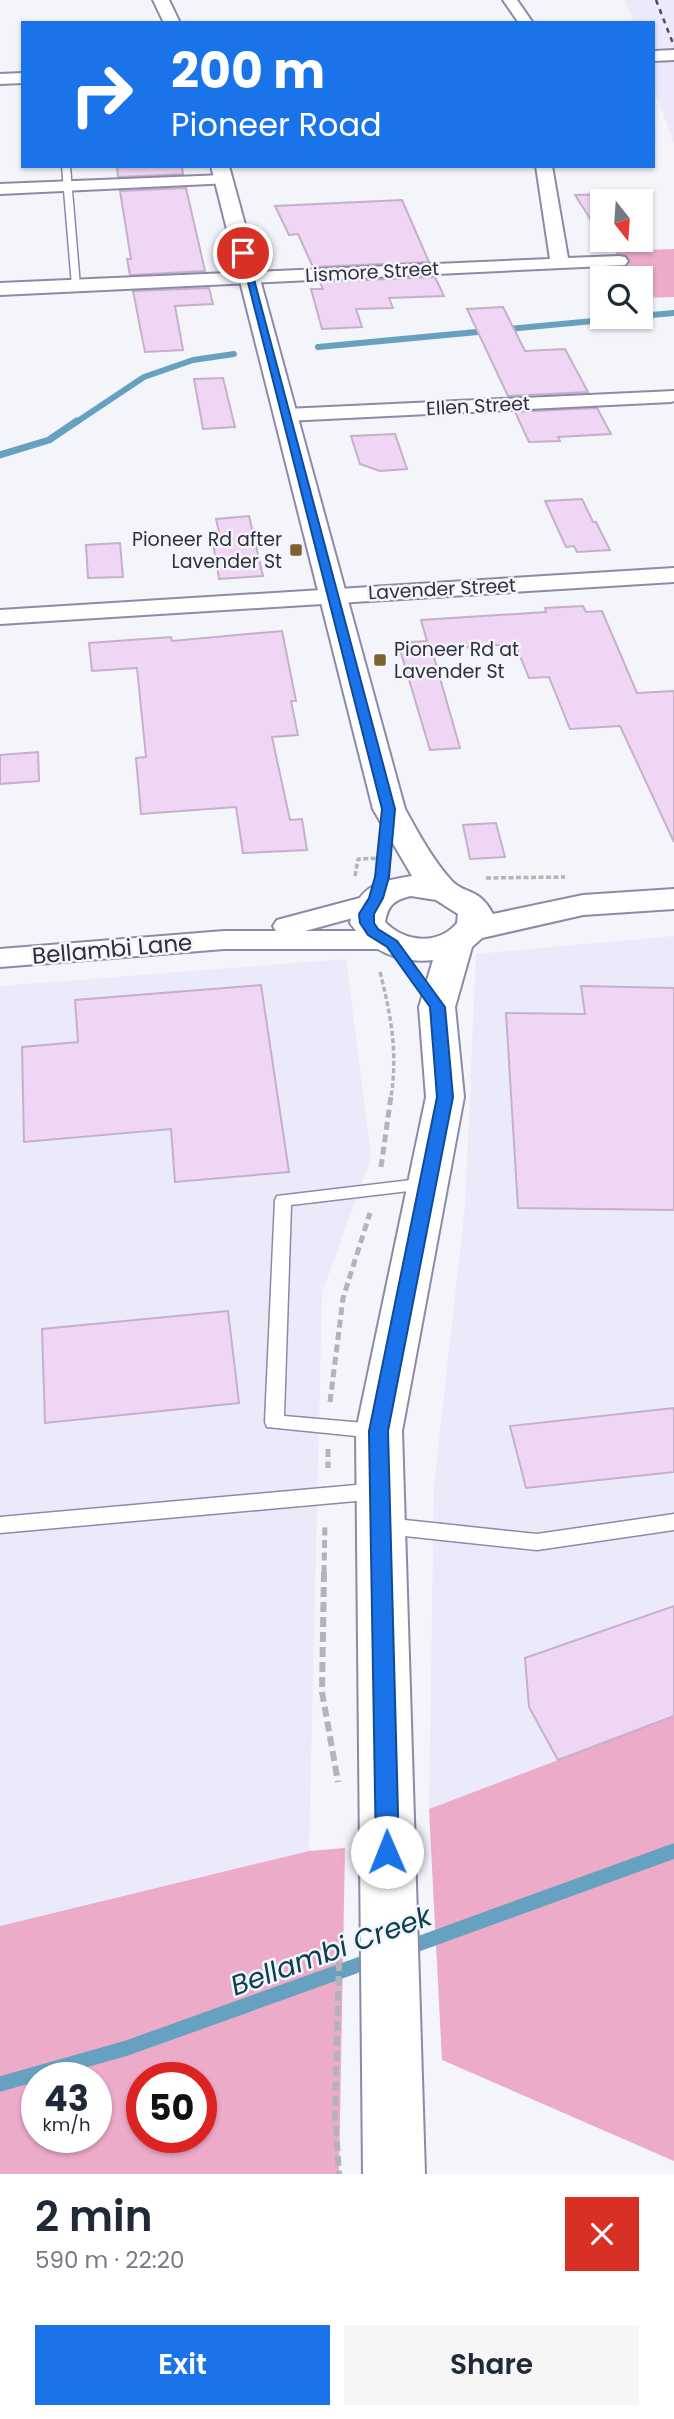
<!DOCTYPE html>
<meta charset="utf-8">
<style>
body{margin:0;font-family:Poppins,sans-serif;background:#f6f6f7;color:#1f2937;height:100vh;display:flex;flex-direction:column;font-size:26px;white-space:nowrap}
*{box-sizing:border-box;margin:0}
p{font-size:23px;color:#747a83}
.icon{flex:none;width:38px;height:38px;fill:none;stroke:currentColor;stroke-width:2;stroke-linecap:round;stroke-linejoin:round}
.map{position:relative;height:2174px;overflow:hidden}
.sheet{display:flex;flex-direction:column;background:#fff;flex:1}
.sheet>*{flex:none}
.guide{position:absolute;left:21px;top:21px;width:634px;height:147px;border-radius:0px;box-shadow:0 2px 5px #0004;background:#1a73e8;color:#fff;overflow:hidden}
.needle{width:46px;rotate:163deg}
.fabs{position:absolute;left:590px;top:189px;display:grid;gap:14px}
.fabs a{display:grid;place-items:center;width:63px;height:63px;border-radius:0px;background:#fff;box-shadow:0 2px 5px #0004;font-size:35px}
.speed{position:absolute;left:21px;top:2062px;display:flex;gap:14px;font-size:35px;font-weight:700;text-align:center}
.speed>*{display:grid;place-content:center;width:91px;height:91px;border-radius:50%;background:#fff;box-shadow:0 2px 5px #0004;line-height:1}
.speed small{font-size:18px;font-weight:400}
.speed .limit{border:10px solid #d22;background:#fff;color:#111}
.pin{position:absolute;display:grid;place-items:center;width:60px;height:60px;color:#fff;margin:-30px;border:4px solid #fff;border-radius:50%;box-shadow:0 2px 7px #0007}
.me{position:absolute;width:77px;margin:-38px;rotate:359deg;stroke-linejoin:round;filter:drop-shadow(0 0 5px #0008)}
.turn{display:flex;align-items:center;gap:24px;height:147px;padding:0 35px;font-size:32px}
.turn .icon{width:91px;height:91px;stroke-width:2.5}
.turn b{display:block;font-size:49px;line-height:60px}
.round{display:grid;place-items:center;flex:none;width:74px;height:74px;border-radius:0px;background:#f6f6f7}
.headline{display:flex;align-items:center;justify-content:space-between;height:119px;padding:0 35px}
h1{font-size:42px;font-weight:600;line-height:52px}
.button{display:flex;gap:14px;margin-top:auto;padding:14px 35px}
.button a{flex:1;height:80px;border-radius:0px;background:#1a73e8;color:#fff;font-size:28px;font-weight:600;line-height:80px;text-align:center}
.button a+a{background:#f6f6f7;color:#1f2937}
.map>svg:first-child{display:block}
</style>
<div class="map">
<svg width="674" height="2174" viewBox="0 0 674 2174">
<rect width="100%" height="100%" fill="#f4f4fb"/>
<!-- built -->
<path fill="#ebeafa" d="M625,0H674V48H653V23H634Z
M653,61H674V143L653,86Z
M674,936V1716L429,1809L434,1485L465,1207L476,954Z
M346,959L371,1157L322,1293L309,1851L0,1926V986Z"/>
<!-- green -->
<path fill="#ecabc9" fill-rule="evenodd" d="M674,249V297L641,298L640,278H625L615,251Z
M674,1716V2161L442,2060L429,1809Z
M345,1848L339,2174H0V1926L309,1851ZM37,2077H96V2137H37ZM142,2077H201V2137H142Z"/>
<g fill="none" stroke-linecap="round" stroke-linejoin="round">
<!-- stream-far2 -->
<path stroke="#66a2bf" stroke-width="6" d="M640,316L674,313
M318,347L636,317
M75,423L144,377L193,360L234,354"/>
<!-- stream-far1 -->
<path stroke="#66a2bf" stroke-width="7" d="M0,455L49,440L77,421"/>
<!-- stream -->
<path stroke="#66a2bf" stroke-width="15" d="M407,1948L674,1851
M0,2084L127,2048L372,1960"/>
</g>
<!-- building -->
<path fill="#efd6f5" stroke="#c5b0cb" stroke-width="2" d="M117,166H182L183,174L118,177Z
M186,188L205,271L130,275L127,259H131L120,191Z
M611,194L616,201H602V237L575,195Z
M402,200L429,262L313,267L298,234L289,235L275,206Z
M640,238L647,247L611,248L604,240Z
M435,277L444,296L389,298L393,308L356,309L362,327L322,329L311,289H323L320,282Z
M209,288L213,304L175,306L183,350L145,352L133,291Z
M503,307L525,351L565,349L588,392L508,396L467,309Z
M223,378L235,427L203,429L194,379Z
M597,408L611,434L558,437L560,441L529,442L515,412Z
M395,434L407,469L380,471L360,464L351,436Z
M582,499L593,522H596L610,550L577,552L574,546L566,547L545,501Z
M249,516L263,576L219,579L212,537L220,536L216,519Z
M120,543L123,577L88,578L86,545Z
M583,606L586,612L602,611L637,693L674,691V842L620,726L570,729L549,677L529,678L515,644L432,650L460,748L430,750L398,643L427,641L421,620L546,612L545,608Z
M282,631L296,701H291L298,735L272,737L290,820L302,819L307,850L243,853L236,807L141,814L136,758L146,757L137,668L92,671L89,643L171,637L172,641Z
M38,752L39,781L0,784V755Z
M496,823L505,857L470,859L463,825Z
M261,985L289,1172L175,1182L171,1129L24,1142L22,1047L78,1042L75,1000Z
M581,986L674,988V1210L518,1208L506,1013L585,1014Z
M228,1311L239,1403L45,1423L42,1329Z
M674,1408V1472L526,1488L510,1426Z
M674,1606V1716L558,1760L529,1707L525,1658Z"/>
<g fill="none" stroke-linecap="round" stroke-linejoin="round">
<!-- lane casing -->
<g stroke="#8c8aa7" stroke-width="3">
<path id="lane" d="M62,166H70L80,286L76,289L72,286Z
M428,1178L434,1180L436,1184L434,1188L291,1205L284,1416L376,1424L383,1426L385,1431L383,1436L376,1438L267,1427L265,1422L275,1200L277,1196Z
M378,1483L385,1486L388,1491L385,1496L378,1499L0,1533V1517Z
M674,1514V1530L537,1550L386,1534L379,1532L376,1526L379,1520L386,1518L537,1534Z"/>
</g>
<!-- street casing -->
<g stroke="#8c8aa7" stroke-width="4">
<path id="street" d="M503,0H517L533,23H519Z
M536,166H552L568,258L619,256L625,257L628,261L625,265L0,295V283L550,259Z
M224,175L230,177V183L0,194V184Z
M674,391V401L671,402L286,421L276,415L286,409Z
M674,568V582L0,624V610Z
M371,895L382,898L386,904L382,910L305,931H384L395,934L399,940L395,946L384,949H224L0,967V949L224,931H276L273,926L277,920Z"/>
</g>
<!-- secondary casing -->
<g stroke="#8c8aa7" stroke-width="4">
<path id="secondary" d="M153,0H169L180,23H164Z
M674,50V60L653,61V51Z
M23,73V83L0,84V74Z
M211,166H229L405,809C419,834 432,859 451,880C464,895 478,886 493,914L583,895L674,889V909L583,915L482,938L472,947L455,1007L464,1097L402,1431L425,2174H363L356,1431L426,1097L419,1007L433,960C400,964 368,950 350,923C358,885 377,882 412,876L373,809ZM411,896L436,900L458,914L457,923C438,946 404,942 385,922C388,905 394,900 411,896Z"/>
</g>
<!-- path-far2 -->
<path stroke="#b3b3bc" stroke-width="3.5" stroke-dasharray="5 2.5" stroke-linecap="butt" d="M355,876L358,859L381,858
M486,878L565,877
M380,972C391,1015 398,1053 391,1097"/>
<!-- path-far1 -->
<path stroke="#b3b3bc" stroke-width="5" stroke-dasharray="8 4.5" stroke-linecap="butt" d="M381,1167L391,1096
M330,1402L343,1298L370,1213
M328,1449V1468
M324,1573L325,1523"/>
<!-- path -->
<path stroke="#b3b3bc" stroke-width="6" stroke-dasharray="10 5" stroke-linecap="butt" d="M324,1572L322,1692L338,1782
M339,1961L335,2114L339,2174"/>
<!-- lane -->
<use href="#lane" fill="#fff" fill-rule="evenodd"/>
<!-- street -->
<use href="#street" fill="#fff" fill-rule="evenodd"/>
<!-- secondary -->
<use href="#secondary" fill="#fff" fill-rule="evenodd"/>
<!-- rail -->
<path stroke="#4d4c58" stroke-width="2.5" stroke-dasharray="5 5" stroke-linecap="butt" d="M656,0L674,46"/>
</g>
<!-- route -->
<path fill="#1a73e8" stroke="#114b97" stroke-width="2" d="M240,251L247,253L395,809L389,877L383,898L374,914V923L378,929L397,941L445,1007L453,1097L388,1431L399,1852L395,1859L387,1862L379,1859L376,1852L369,1431L437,1097L430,1007L387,947L368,935L360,923L359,914L369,898L375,877L382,809Z"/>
<!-- markers -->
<g fill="#7b6133" stroke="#f4f4fb" stroke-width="2.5">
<rect x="289" y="543" width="14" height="14" rx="3.5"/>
<rect x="373" y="653" width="14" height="14" rx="3.5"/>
</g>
<g text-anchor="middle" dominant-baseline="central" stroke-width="5" stroke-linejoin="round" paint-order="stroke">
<!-- far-street labels -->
<g font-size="19" fill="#302f3c" stroke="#f4f4fb">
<text transform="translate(372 272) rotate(-3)">Lismore Street</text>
<text transform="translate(478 406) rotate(-3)">Ellen Street</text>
<text transform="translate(442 589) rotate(-3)">Lavender Street</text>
</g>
<!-- far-poi labels -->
<g font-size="19" fill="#302f3c" stroke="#f4f4fb" text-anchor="end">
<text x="282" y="539">Pioneer Rd after<tspan x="282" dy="22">Lavender St</tspan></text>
<text x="394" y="649" text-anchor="start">Pioneer Rd at<tspan x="394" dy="22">Lavender St</tspan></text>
</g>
<!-- street labels -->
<g font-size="23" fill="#302f3c" stroke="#f4f4fb">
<text transform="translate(112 949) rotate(-5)">Bellambi Lane</text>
</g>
<!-- near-water labels -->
<g font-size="28" font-style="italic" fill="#0b4052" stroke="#f4f4fb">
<text transform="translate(331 1951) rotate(-20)">Bellambi Creek</text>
</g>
</g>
</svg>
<div class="fabs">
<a><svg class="needle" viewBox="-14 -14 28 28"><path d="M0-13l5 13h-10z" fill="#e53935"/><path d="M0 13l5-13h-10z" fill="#747a83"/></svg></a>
<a><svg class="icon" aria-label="search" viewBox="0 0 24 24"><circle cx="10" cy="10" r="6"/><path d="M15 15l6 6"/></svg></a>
</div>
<div class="speed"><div>43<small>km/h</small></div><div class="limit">50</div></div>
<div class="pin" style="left:243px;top:253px;background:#d93025"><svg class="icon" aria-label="arrive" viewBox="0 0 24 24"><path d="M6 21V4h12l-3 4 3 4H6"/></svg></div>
<svg class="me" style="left:387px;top:1852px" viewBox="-20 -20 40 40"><circle r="19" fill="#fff"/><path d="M0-13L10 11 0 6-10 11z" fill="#1a73e8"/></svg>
<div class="guide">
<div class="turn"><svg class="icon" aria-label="right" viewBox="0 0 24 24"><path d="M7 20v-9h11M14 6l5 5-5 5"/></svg><div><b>200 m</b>Pioneer Road</div></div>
</div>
</div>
<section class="sheet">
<div class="headline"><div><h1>2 min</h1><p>590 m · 22:20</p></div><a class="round" style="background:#d93025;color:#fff"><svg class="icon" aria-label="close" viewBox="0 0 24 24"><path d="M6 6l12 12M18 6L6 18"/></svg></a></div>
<div class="button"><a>Exit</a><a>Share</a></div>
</section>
